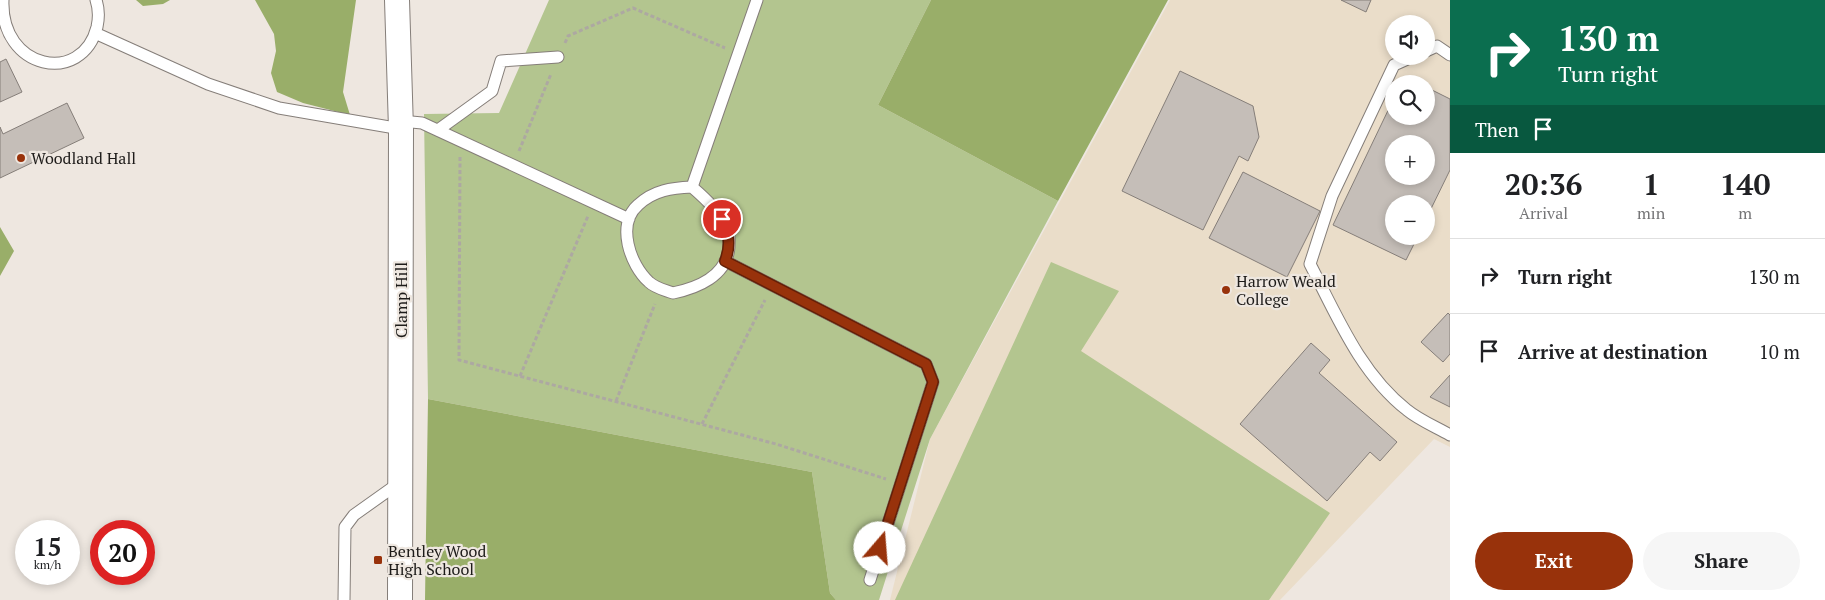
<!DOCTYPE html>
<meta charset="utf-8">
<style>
body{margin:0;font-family:"PT Serif",serif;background:#f6f6f6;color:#202124;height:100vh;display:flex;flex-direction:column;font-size:19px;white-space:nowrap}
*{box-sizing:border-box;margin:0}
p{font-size:16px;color:#757577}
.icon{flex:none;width:28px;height:28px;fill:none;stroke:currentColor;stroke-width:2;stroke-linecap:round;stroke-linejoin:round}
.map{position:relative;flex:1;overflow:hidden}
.panel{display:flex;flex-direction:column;background:#fff;width:375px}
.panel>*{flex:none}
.guide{background:#0b6e4f;color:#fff;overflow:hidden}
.fabs{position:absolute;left:1385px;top:15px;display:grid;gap:10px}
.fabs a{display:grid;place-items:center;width:50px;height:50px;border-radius:50%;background:#fff;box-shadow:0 2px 8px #0003;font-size:25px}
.speed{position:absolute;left:15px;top:520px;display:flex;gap:10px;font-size:25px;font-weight:700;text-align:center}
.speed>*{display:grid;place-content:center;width:65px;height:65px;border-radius:50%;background:#fff;box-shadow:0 2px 8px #0003;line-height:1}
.speed small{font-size:12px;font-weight:400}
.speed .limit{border:8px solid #d22;background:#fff;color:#111}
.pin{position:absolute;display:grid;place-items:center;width:42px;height:42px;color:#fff;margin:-21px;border:2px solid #fff;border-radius:50%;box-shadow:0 1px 5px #0007}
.me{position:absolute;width:55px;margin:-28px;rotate:18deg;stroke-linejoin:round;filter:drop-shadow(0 0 4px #0008)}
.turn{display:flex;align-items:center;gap:18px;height:105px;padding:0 25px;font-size:22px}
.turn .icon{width:65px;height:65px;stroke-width:2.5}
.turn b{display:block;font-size:35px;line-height:42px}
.then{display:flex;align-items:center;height:48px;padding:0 25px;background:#0003;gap:10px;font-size:19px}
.eta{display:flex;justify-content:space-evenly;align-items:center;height:85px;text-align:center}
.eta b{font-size:30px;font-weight:700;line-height:35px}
.action{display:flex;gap:10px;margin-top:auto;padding:10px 25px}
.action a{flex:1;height:58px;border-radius:30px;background:#98320b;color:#fff;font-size:20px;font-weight:700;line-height:58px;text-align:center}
.action a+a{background:#f6f6f6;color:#202124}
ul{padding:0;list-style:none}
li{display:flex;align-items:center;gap:15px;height:75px;padding:0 25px;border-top:1px solid #e0e0e0}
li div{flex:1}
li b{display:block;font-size:19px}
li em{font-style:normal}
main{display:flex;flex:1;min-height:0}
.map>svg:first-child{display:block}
</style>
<main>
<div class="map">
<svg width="1450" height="600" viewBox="0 0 1450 600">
<rect width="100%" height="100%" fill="#eee7e0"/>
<!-- education -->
<path fill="#eaddc9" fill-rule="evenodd" d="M1170,0H1450V447L1434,439L1280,600H890L930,439ZM1394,24H1426V56H1394ZM1394,84H1426V116H1394ZM1394,144H1426V176H1394ZM1394,204H1426V236H1394Z"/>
<!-- green -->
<path fill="#b3c58f" d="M549,0H931L878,105L1058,201L930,439L879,600H836L830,593L812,472L428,399L424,114L499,113Z
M1051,262L1119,291L1081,351L1330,513L1269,600H895Z"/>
<!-- forest -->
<path fill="#99ae69" d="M136,0H170L163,4L143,6Z
M255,0H356L343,92L350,115L303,103L277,92L271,73L276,51L274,34Z
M931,0H1168L1058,201L878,105Z
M0,227L14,251L0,276Z
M428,399L812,472L830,593L836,600H425Z"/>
<!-- building -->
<path fill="#c5beb8" stroke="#857e79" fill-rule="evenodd" d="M1341,0H1371L1366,12Z
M6,59L22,92L0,102V62Z
M1180,71L1253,106L1259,137L1248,161L1239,156L1203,230L1122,191Z
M1404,77L1419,84H1400Z
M1426,87L1450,99V170L1426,219V204H1394V236H1418L1406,260L1333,225L1394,98V116H1426ZM1394,144H1426V176H1394Z
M67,103L84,138L0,178V127L3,134Z
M1243,172L1320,211L1287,277L1209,238Z
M1448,313L1450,315V354L1443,362L1421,342Z
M1311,343L1330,360L1319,373L1397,442L1380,461L1370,452L1327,501L1240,424Z
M1450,375V407L1430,397Z"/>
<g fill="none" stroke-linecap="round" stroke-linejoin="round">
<!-- lane casing -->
<g stroke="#857e79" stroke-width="13">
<path id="lane" d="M3,0C0,70 82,86 97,27C99,18 99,9 96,0
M95,33L208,84L279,108L401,129
M1426,51L1437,46L1450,55
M1414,56L1394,65L1332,196L1310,264C1337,316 1360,373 1407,410C1419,420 1436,427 1450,435
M401,121L422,123L629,219
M438,130L492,91L501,61L558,57
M692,187C707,200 721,213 728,232C730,237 729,242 729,247C727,276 697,288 673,293C665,290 655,288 649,282C630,265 616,224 638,205C654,190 672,188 692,187Z
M692,187L757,0
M725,261L926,364L933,382L870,580
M344,600L345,527L354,515L399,483"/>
</g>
<!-- street casing -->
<g stroke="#857e79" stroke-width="26">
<path id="street" d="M397,0L401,129L400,600"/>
</g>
<!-- path -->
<path stroke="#ada8a2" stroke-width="3" stroke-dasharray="4 2.5" stroke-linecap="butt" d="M565,43L568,36L633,8L725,48
M519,151L551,74
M460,157L459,360L776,444L886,479
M520,376L588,216
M616,401L655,304
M702,424L765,300"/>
<!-- lane -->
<use href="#lane" stroke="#fff" stroke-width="11"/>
<!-- street -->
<use href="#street" stroke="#fff" stroke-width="24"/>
</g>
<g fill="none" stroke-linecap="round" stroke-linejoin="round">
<!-- route casing -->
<g stroke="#632007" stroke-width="12">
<path id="route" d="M722,219C729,234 731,245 725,261L926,364L933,382L880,548"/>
</g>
<!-- route -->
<use href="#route" stroke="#98320b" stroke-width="9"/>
</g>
<!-- markers -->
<g fill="#98320b" stroke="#eee7e0" stroke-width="2">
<circle cx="21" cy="158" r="5"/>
<circle cx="1226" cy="290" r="5"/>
<rect x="373" y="555" width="10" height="10" rx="2.5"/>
</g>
<g text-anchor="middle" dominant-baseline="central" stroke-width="4.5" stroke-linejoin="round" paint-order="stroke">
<!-- poi labels -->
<g font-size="16" fill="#1d1b19" stroke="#eee7e0" text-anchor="start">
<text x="31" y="158">Woodland Hall</text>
<text x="1236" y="281">Harrow Weald<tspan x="1236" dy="18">College</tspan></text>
<text x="388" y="551">Bentley Wood<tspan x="388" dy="18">High School</tspan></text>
</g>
<!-- street labels -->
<g font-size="16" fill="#1d1b19" stroke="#eee7e0">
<text transform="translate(401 300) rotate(-90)">Clamp Hill</text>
</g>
</g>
</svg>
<div class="fabs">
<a><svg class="icon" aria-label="sound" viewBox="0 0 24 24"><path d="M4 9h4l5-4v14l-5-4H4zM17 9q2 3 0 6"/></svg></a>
<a><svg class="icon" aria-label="search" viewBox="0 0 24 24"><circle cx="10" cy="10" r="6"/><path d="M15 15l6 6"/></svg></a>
<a>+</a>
<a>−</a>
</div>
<div class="speed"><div>15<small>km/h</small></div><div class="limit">20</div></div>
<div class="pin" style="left:722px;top:219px;background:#d93025"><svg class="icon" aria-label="arrive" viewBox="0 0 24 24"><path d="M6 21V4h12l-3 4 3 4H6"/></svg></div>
<svg class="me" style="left:880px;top:548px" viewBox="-20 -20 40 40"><circle r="19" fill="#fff"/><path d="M0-13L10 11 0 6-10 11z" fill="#98320b"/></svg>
</div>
<section class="panel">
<div class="guide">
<div class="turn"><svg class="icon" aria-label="right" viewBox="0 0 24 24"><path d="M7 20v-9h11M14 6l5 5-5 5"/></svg><div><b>130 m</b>Turn right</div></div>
<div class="then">Then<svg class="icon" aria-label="arrive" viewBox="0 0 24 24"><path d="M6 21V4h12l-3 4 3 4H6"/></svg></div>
</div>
<div class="eta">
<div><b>20:36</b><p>Arrival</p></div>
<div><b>1</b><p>min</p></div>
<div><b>140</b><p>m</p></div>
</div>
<ul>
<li><svg class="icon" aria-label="right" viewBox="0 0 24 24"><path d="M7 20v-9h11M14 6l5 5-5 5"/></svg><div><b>Turn right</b></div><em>130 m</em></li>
<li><svg class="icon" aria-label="arrive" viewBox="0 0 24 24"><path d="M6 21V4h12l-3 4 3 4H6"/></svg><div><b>Arrive at destination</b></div><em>10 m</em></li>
</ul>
<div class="action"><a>Exit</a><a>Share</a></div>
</section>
</main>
